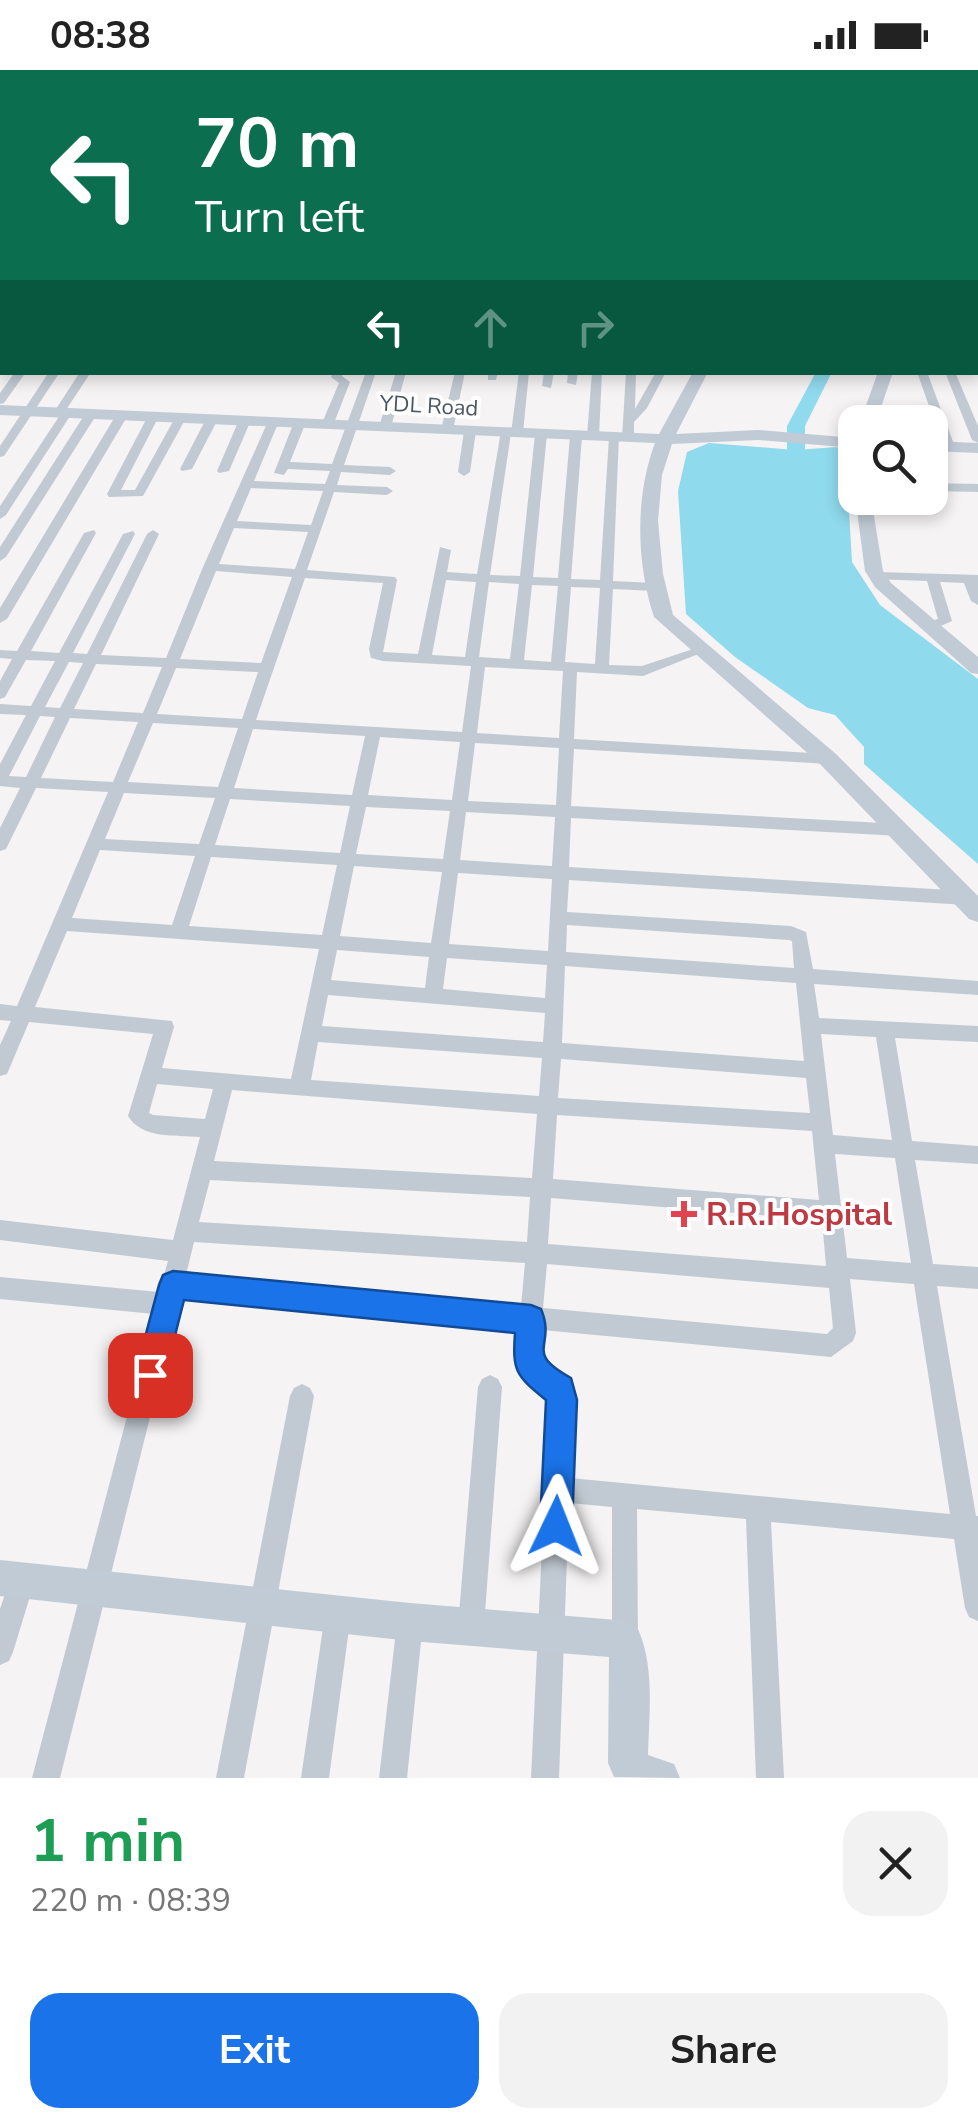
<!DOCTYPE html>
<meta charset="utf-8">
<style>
body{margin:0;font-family:"Nunito Sans",sans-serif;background:#f2f2f2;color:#222;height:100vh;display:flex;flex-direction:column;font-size:38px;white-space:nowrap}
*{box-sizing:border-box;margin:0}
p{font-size:32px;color:#767676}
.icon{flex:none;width:55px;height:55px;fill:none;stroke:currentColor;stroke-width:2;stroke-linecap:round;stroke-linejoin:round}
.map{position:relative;height:1708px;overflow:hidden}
.sheet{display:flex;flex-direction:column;background:#fff;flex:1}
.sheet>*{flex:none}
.guide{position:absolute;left:0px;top:0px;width:980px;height:305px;box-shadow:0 5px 15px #0003;background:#0b6e4f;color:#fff;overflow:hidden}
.buttons{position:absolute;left:838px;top:335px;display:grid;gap:20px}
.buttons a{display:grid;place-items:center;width:110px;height:110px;border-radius:20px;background:#fff;box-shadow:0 5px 15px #0003;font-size:50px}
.pin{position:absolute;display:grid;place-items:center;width:85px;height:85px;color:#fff;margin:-42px;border-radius:20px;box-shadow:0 5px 15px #0006}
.me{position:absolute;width:110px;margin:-55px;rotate:2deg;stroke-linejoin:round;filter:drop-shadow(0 0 8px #0008)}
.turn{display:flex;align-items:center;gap:35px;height:210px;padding:0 30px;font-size:45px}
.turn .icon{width:130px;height:130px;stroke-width:2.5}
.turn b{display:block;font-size:70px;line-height:85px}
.lanes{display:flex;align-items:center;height:95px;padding:0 30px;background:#0003;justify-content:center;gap:50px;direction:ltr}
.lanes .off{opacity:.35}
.round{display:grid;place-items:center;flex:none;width:105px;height:105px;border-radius:30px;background:#f2f2f2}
.head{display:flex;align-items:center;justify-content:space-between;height:170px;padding:0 30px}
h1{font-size:60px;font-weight:700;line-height:75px;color:#1e9e55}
.button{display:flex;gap:20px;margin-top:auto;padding:20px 30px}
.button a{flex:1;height:115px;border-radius:30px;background:#1a73e8;color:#fff;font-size:40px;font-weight:700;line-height:115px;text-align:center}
.button a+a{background:#f2f2f2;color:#222}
.status{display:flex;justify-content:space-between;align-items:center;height:70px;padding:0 50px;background:#fff;direction:ltr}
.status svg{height:28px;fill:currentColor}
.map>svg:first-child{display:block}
</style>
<div class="status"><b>08:38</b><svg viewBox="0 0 49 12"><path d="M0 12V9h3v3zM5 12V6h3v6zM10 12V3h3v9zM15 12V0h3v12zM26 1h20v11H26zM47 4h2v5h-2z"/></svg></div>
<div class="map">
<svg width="978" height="1708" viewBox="0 0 978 1708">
<rect width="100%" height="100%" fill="#f5f3f3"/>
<!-- water -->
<path fill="#90daee" d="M709,373L795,380L837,377L846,390L852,492L880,535L978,609V794L864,694V677L835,645L808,638L735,587L686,544L678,421L687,382Z"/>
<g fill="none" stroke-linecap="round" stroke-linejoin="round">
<!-- river -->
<path fill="#90daee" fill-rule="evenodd" d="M816,302H832L805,356V415L796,421L787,415V356Z"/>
<!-- street -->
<path fill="#c1cad2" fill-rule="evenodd" d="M510,0H516V2H510Z
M557,0H563V2H557Z
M578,0H584V2H578Z
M624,0H630V2H624Z
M647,0H653V2H647Z
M668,0H674V2H668Z
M690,0H696V2H690Z
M717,0H723V2H717Z
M740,0H746L747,2H741Z
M755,0H761L762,2H756Z
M778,0H784L785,2H779Z
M803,0H809L810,2H804Z
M829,0H835L836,2H830Z
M857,0H863L864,2H858Z
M879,0H885V2H879Z
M895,0H901L902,2H896Z
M916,0H922L923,2H917Z
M945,0H952L953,2H947Z
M966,0H972L973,2H967Z
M2,132V140L0,141V133Z
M2,154V162L0,163V155Z
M2,179V187L0,188V180Z
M2,212V220L0,221V213Z
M2,237V245L0,246V238Z
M0,284H2V292L0,293Z
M15,302H26L4,333L0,334V323Z
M49,302H60L4,386L0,387V376Z
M80,302H91L66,340L72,343L6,445L0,449V436L60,345L54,342Z
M333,302H343L342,306L350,312L334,353L328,356L322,353L339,313L331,307Z
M366,302H376L344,395L390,397L396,401L390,405L341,402L337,415L387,417L393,421L387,425L334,422L307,500L395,507L397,510L383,582L418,584L440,477L451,480L447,502L477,504L501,361L511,363L490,505L520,506L535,364L541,361L547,364L533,507L558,508L570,366L576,363L582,366L571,509L600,510L609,367L619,365L613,511L654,513L661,517L654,521L613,519L609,595L642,596L699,577L706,581L643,606L577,602L574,669L828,684L836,689L828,694L574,679L571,736L901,754L909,760L901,766L571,748L569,797L966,821L975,828L966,835L569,810L567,842L791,856L806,862L813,899L978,911V925L814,914L819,948L978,956V972L895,968L912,1071L978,1076V1094L915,1090L933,1194L978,1197V1219L937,1216L976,1446H978V1551L969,1547L965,1538L954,1469L771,1452L784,1708H756L746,1449L637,1439L638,1572L634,1581L625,1585L616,1581L612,1572V1437L569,1433L559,1708H531L549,1330V1326C515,1306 516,1295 519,1258L180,1227L60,1708H32L154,1244L0,1229V1207L159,1222L168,1191L0,1170V1150L173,1170L200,1067C175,1065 142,1069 128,1046L153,964L29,952L7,1004L0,1006V975L11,951L0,950V934L17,936L108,722L36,718L6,779L0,781V758L20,718L0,716V694L26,645L0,644V634L31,636L55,591L26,590L5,627L0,629V611L12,589L0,588V580L17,581L84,463L94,460L96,463L31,581L59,583L123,464L133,461L135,464L73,583L87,584L147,464L153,460L159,464L101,585L166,588L203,497L269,349L279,351L254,411L325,414L330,401L288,399L284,405L274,403L294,352L300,349L306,352L290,392L332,394ZM251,418L323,421L311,455L237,451ZM234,458L308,462L295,499L219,494ZM216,501L292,507L261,593L180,589ZM305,508L383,513L369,579L371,588L383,591L471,596L462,662L256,650ZM446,510L476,512L465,587L432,585ZM489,512L519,514L510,589L479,587ZM532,515L558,516L551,592L524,590ZM571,517L600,518L595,594L565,592ZM69,592L83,593L60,638L45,637ZM96,594L162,597L143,643L74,639ZM485,597L563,601L559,668L477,663ZM176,598L258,602L242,649L157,644ZM40,646L55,647L26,707L9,706ZM70,648L138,652L113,712L41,708ZM153,653L238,658L218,717L128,712ZM253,659L365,666L352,725L234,718ZM380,667L460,672L452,730L368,725ZM475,673L559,678L556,735L468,731ZM124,723L215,728L199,774L105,769ZM230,729L350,736L340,783L215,775ZM366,737L450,741L443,789L356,784ZM466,742L555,747L552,796L460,790ZM100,780L195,786L172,855L72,848ZM211,787L337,795L322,865L189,856ZM354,796L442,802L431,873L340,866ZM458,803L552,809L548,881L449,874ZM567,855L789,870L792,871L794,898L566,882ZM67,861L319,879L291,1009L162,998L174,957L172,951L35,937ZM337,880L429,887L425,918L331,910ZM447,888L547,895L545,928L443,919ZM565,896L796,913L804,991L562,973ZM328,925L545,943L543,972L322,956ZM821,964L876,967L892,1070L833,1065ZM318,972L542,988L539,1026L311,1010ZM561,989L806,1008L810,1043L558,1028ZM157,1014L213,1019L205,1049L153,1045L149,1043ZM232,1020L537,1044L532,1108L214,1091ZM557,1045L812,1061L819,1130L553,1109ZM835,1084L895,1088L911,1193L847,1188ZM210,1110L530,1127L527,1172L199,1152ZM551,1128L822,1150L826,1196L548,1174ZM194,1172L525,1193L521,1236L186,1205ZM547,1194L829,1218L833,1258L827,1264L543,1238ZM850,1209L914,1214L950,1444L570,1408L572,1319C565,1304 543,1304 540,1288C538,1281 541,1268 542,1260L831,1287L853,1271L856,1263Z
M396,302H406L391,357L385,360L379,357Z
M455,302H465L453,360L447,363L441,360Z
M488,302H498L496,310H488Z
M519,302H529L523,363L517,366L511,363Z
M544,302H554L551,318L542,316Z
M568,302H578L576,315L567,313Z
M592,302H602L599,366L593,369L587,366Z
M626,302H636L635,339L656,302H666L647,338L634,352V368L628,371L622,368Z
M917,302H927L955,377L953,379L943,377L931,342L874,341L869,338L874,335L929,336Z
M945,302H955L978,356V373L972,370Z
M91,341L97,344L6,487L0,491V477L85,344Z
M122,342L128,345L7,549L0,553V538L116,345Z
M149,344L159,346L121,420H135L176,346L186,348L143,426L109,427L107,424Z
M212,346L218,349L192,399L182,401L180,399L206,349Z
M245,347L251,350L229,401L219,403L217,401L239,350Z
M470,358L476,361L470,402L464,406L458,402L464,361Z
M930,413L978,414V422L930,421Z
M877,502L978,505V535L971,531L964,513L940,512L952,551L934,559H924V553L938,549L927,511L872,509V503Z
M490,1305L498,1309L502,1317L484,1556L480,1565L471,1569L462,1565L458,1556L478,1317L482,1309Z
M302,1314L310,1318L314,1326L244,1708H216L290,1326L294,1318Z
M22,1497L31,1501L35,1510L13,1582L9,1591L0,1595V1539L13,1501Z
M338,1531L347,1535L351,1544L329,1708H301L325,1544L329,1535Z
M410,1539L419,1543L423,1552L407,1708H379L397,1552L401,1543Z"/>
<!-- secondary -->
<path fill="#c1cbd6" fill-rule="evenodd" d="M0,15H2V21H0Z
M0,88H2V94H0Z
M693,302H708L676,364L758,360L855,368V378L758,370L672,374L662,405L658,451L663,504L673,545L836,684L978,826V852L969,849L820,694L654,547C636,493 635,426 655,373L0,345V335L659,364Z
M878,302H893L876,352H860Z
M930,371L978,373V383L930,381Z
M855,426L871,428L883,501L891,513L978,587V604L971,603L875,517L865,501Z
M0,1490L410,1533L617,1550L638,1559C655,1598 649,1643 648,1685L674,1694L680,1708L614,1707L608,1693L609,1587L410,1571L0,1526Z"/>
</g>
<!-- route -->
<path fill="#1a73e8" stroke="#114b97" stroke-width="2.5" d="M173,1201L531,1235L541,1239C557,1277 522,1281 571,1308L577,1330L572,1456L568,1467L556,1472L544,1467L540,1456L546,1330C517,1306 512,1303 515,1263L184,1230L165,1305L161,1316L150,1320L139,1316L135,1305L159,1215L163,1205Z"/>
<!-- markers -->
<path fill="#e0444e" stroke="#fff" stroke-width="4" d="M679 1129h10v10h10v10h-10v10h-10v-10h-10v-10h10z"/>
<g text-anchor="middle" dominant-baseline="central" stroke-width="8" stroke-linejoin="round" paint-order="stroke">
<!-- far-street labels -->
<g font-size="22" fill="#4a5661" stroke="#fff">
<text transform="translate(429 336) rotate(3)">YDL Road</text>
</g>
<!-- near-health labels -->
<g font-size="32" font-weight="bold" fill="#be3a42" stroke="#fff" text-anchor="start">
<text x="706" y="1144">R.R.Hospital</text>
</g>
</g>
</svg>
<div class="buttons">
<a><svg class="icon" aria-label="search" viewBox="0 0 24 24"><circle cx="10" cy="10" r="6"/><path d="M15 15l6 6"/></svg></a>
</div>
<div class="pin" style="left:150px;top:1305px;background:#d93025"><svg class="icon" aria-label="arrive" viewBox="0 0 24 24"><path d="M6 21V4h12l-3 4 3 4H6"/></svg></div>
<svg class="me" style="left:556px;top:1456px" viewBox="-20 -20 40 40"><path d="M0-17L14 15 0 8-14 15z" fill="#1a73e8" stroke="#fff" stroke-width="4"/></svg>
<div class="guide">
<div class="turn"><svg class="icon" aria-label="left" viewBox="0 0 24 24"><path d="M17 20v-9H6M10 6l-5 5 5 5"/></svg><div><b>70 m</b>Turn left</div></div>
<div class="lanes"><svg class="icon" aria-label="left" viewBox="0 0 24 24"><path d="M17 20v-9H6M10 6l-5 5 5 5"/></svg><svg class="icon off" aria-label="ahead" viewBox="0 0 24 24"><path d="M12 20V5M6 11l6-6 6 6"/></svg><svg class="icon off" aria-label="right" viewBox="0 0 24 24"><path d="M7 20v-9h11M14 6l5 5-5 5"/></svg></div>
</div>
</div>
<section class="sheet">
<div class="head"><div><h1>1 min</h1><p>220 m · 08:39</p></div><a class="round"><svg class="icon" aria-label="close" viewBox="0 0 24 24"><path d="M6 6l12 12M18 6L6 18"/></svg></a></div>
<div class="button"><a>Exit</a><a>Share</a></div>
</section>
